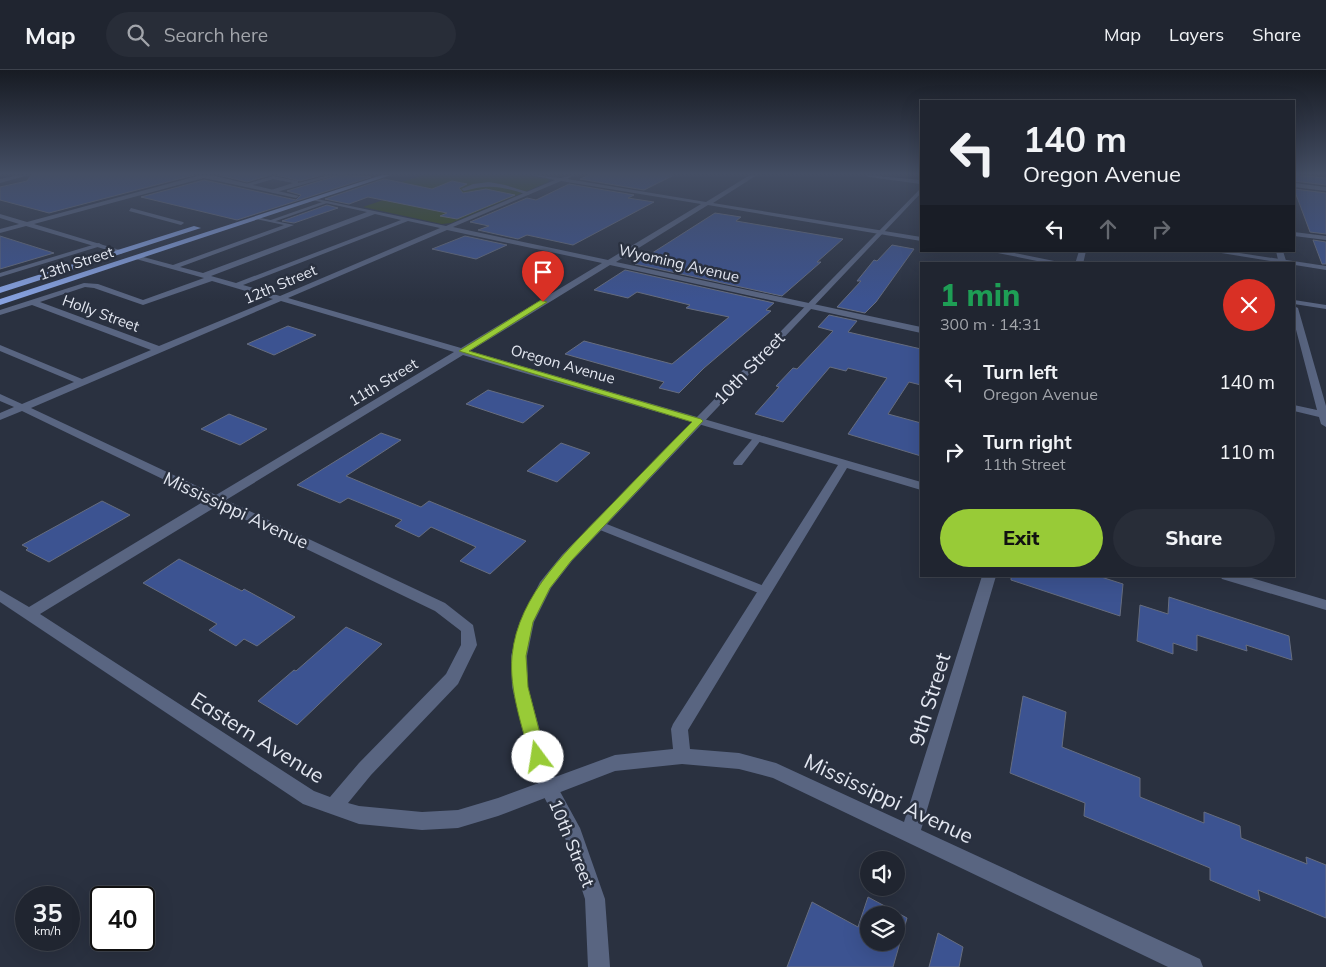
<!DOCTYPE html>
<meta charset="utf-8">
<style>
body{margin:0;font-family:Mulish,sans-serif;background:#282d38;color:#f1f3f6;height:100vh;display:flex;flex-direction:column;font-size:19px;white-space:nowrap}
*{box-sizing:border-box;margin:0}
p{font-size:16px;color:#a2a5ab}
.icon{flex:none;width:28px;height:28px;fill:none;stroke:currentColor;stroke-width:2;stroke-linecap:round;stroke-linejoin:round}
.map{position:relative;flex:1;overflow:hidden}
.details{position:absolute;left:920px;top:192px;width:375px;height:315px;display:flex;flex-direction:column;background:#202530;border-radius:0px;box-shadow:0 5px 20px #0002,0 0 0 1px #3d424c}
.details>*{flex:none}
.banner{position:absolute;left:920px;top:30px;width:375px;height:152px;border-radius:0px;box-shadow:0 5px 20px #0002,0 0 0 1px #3d424c;background:#202530;color:#f1f3f6;overflow:hidden}
.fabs{position:absolute;left:860px;top:781px;display:grid;gap:10px}
.fabs a{display:grid;place-items:center;width:45px;height:45px;border-radius:50%;background:#202530;box-shadow:0 5px 20px #0002,0 0 0 1px #3d424c;font-size:25px}
.speed{position:absolute;left:15px;top:816px;display:flex;gap:10px;font-size:25px;font-weight:700;text-align:center}
.speed>*{display:grid;place-content:center;width:65px;height:65px;border-radius:50%;background:#202530;box-shadow:0 5px 20px #0002,0 0 0 1px #3d424c;line-height:1}
.speed small{font-size:12px;font-weight:400}
.speed .limit{border:2px solid #111;border-radius:8px;background:#fff;color:#111}
.pin{position:absolute;display:grid;place-items:center;width:42px;height:42px;color:#fff;margin:-51px -21px;border-radius:50% 50% 50% 0;rotate:-45deg;box-shadow:0 0 5px #0007}
.pin .icon{rotate:45deg}
.me{position:absolute;width:55px;margin:-28px;rotate:346deg;stroke-linejoin:round;filter:drop-shadow(0 0 4px #0008)}
.turn{display:flex;align-items:center;gap:18px;height:105px;padding:0 20px;font-size:22px}
.turn .icon{width:65px;height:65px;stroke-width:2.5}
.turn b{display:block;font-size:35px;line-height:42px}
.lanes{display:flex;align-items:center;height:48px;padding:0 20px;background:#0003;justify-content:center;gap:25px;direction:ltr}
.lanes .off{opacity:.35}
.round{display:grid;place-items:center;flex:none;width:52px;height:52px;border-radius:26px;background:#282d38}
.overview{display:flex;align-items:center;justify-content:space-between;height:85px;padding:0 20px}
h1{font-size:30px;font-weight:800;line-height:38px;color:#1e9e55}
.button{display:flex;gap:10px;margin-top:auto;padding:10px 20px}
.button a{flex:1;height:58px;border-radius:30px;background:#98cb37;color:#111;font-size:20px;font-weight:800;line-height:58px;text-align:center}
.button a+a{background:#282d38;color:#f1f3f6}
ul{padding:0;list-style:none}
li{display:flex;align-items:center;gap:15px;height:70px;padding:0 20px}
li div{flex:1}
li b{display:block;font-size:19px}
li em{font-style:normal}
header{display:flex;align-items:center;gap:30px;box-sizing:border-box;height:70px;padding:0 25px;background:#202530;border-bottom:1px solid #3d424c}
header strong{font-size:24px}
nav{display:flex;gap:28px;margin-inline-start:auto;font-size:18px}
.search{width:350px;height:45px;background:#282d38;display:flex;align-items:center;gap:12px;box-sizing:border-box;padding:0 18px;border-radius:28px;color:#a2a5ab;font-size:19px}
.map>svg:first-child{display:block}
</style>
<header>
<strong>Map</strong>
<div class="search"><svg class="icon" aria-label="search" viewBox="0 0 24 24"><circle cx="10" cy="10" r="6"/><path d="M15 15l6 6"/></svg>Search here</div>
<nav><a>Map</a><a>Layers</a><a>Share</a></nav>
</header>
<div class="map">
<svg width="1326" height="897" viewBox="0 0 1326 897">
<rect width="100%" height="100%" fill="#2a3140"/>
<!-- green -->
<path fill="#364a0f" d="M424,105H522L549,109L548,112L451,153L442,154L363,137L421,117L401,112Z"/>
<!-- building -->
<path fill="#3c5391" stroke="#666d7f" fill-rule="evenodd" d="M31,105H194L49,143L0,130V117L27,111Z
M219,105H270L247,112Z
M277,105H322L300,111Z
M339,105L371,107L237,150L141,127L204,110L296,130L301,125L287,121Z
M590,105H674L644,120L580,109Z
M1294,105L1326,108V115L1294,111Z
M384,109L432,119L452,111L467,114L459,118L463,123L486,119L515,125L457,149L440,146L447,143L368,127L349,134L325,129Z
M569,114L634,125L628,128L654,132L573,175L527,165L518,169L478,160L489,156L470,152L527,128L536,130Z
M1294,119L1326,123V164L1310,162Z
M327,135L338,138L294,153L282,151Z
M715,143L741,147L736,151L843,169L817,192H821L782,226L635,194Z
M0,166L54,183L0,199Z
M465,166L507,175L476,189L432,179Z
M1313,170L1326,172V194H1322Z
M892,175L914,179L876,232L865,243L837,237L861,211H857L874,190L877,191Z
M625,200L774,233L766,240L771,241L704,298L679,323L659,318L664,312L565,284L584,271L672,294L729,247L686,238L690,235L637,222L628,228L594,220Z
M829,245L857,251L848,262L921,279V315L909,312L888,344L921,353V386L848,364L887,308L848,298L846,301L830,297L783,352L755,344L779,317L776,316L793,298L797,299L833,261L818,257Z
M288,256L316,265L274,285L247,274Z
M488,320L544,336L523,353L466,334Z
M229,344L267,359L240,375L201,359Z
M381,363L401,370L346,406L421,437L429,431L526,471L490,504L460,491L476,477L431,457L419,467L395,456L402,450L348,428L340,433L297,415Z
M561,373L590,383L557,412L527,401Z
M102,431L130,445L49,492L26,480L28,478L22,475Z
M179,489L242,521L244,519L295,547L257,576L244,569L236,576L209,560L217,554L143,513Z
M1011,506H1098L1123,514L1120,546L1011,510Z
M1169,527L1289,566L1292,590L1246,575L1247,581L1197,565V581L1173,573V584L1137,571L1140,535L1168,544Z
M346,557L382,574L297,655L258,631L294,600L296,601Z
M1023,626L1066,642L1062,677L1140,708V727L1204,753V742L1240,756L1241,768L1307,794L1306,787L1326,795V848L1258,820L1260,831L1210,810V798L1084,746L1085,733L1010,703Z
M868,827L907,848L893,897H787L812,832L858,857ZM869,845H896V872H869Z
M938,863L963,877L959,897H929Z"/>
<g fill="none" stroke-linecap="round" stroke-linejoin="round">
<!-- service -->
<path fill="#596581" fill-rule="evenodd" d="M329,105H337L273,123L271,120L293,113L273,109L246,117L243,115L273,106L298,111V113Z
M489,112L505,115L531,123L528,125C503,117 490,113 464,121L461,119L473,114Z
M325,131L330,132L273,152L268,151Z
M131,138L183,152L184,153L181,155L129,141Z
M99,173L102,175L101,176L0,207V203Z
M1209,181H1226L1326,196V200Z
M758,365L761,366L763,368L761,370L742,395H734L733,393L734,391L755,366Z
M599,451L769,518L771,521L769,524H761L595,458L593,455Z"/>
<!-- minor -->
<path fill="#596581" fill-rule="evenodd" d="M19,105H29L0,113V109Z
M196,105H211L299,126L296,128L204,108L34,154L123,181L124,182L121,184L26,156L0,163V159L19,154L0,148V144L27,152L197,106Z
M532,105L560,108L574,105L567,109L706,132L750,105H757L713,133L921,167V171L708,135L616,192L921,257V263L610,195L470,281L921,412V420L847,398L688,660L690,679L739,683L776,693L904,752L982,506H996L921,760L1200,889L1203,897H1168L773,708L739,699L682,694L615,701L498,746L458,758L422,760L359,754L303,734L0,532V520L29,537L206,430L22,341L0,350V343L14,337L0,331V324L22,334L74,312L0,281V275L82,309L151,280L32,235L0,245V240L84,213L98,214L143,230L204,208L136,189V185L173,195L284,155L256,149V147L294,155L180,197L203,203L367,142L312,130V128L446,156L555,110ZM561,111L701,134L608,190L453,157ZM375,144L401,150L236,213L211,206ZM408,151L440,158L280,226L243,215ZM447,160L602,193L461,278L288,228ZM212,211L273,229L159,276L40,232L85,217L94,218L143,235ZM281,231L454,282L216,425L31,338ZM463,285L838,395L673,654L671,659L673,679L615,685L498,728L458,740L422,742L359,736L348,733L371,705L458,614L477,575L473,555L445,533L226,430ZM217,436L435,541L461,561V575L446,604L359,693L330,727L314,721L40,544Z
M866,105L921,110V114L869,107Z
M1294,113L1326,117V121L1294,117Z
M1294,162L1326,166V170L1294,166Z
M988,181H1005L1069,194H1052Z
M1079,181H1086L1083,194H1075Z
M1276,181H1283L1287,194H1279Z
M1294,230L1326,235V239L1294,234Z
M1294,236L1298,238L1326,336V357L1321,354L1319,347L1294,341V335L1317,340L1294,252Z
M1220,506H1245L1326,530V540L1222,509Z"/>
<!-- tertiary -->
<path fill="#596581" fill-rule="evenodd" d="M921,118V123L572,491L551,518L534,552L527,586L528,617L547,687L557,716L580,758L605,829L610,897H588L585,829L565,768L540,719L529,687L512,617L511,586L520,552L540,512L562,485Z"/>
<!-- trunk -->
<path fill="#86a1e0" fill-rule="evenodd" d="M382,105H391L0,235V229Z
M194,156L201,158L0,223V217Z"/>
</g>
<!-- sky -->
<linearGradient id="sky" x2="0" y2="1"><stop stop-color="#171b23"/><stop offset="0.45" stop-color="#444e64"/><stop offset="1" stop-color="#444e64" stop-opacity="0"/></linearGradient>
<rect width="1326" height="231" fill="url(#sky)"/>
<!-- route -->
<path fill="#98cb37" stroke="#638424" d="M541,230L547,232L469,281L701,349L703,351L571,491L550,518L533,552L526,586L528,617L546,687L543,692L538,694L532,692L530,687C522,655 509,620 512,586C518,523 571,477 612,434C639,406 665,379 692,352L459,281Z"/>
<g text-anchor="middle" dominant-baseline="central" stroke-width="5" stroke-linejoin="round" paint-order="stroke">
<!-- far-street labels -->
<g font-size="15" fill="#e3e7f1" stroke="#2a3140">
<text transform="translate(76 193) rotate(-18)">13th Street</text>
<text transform="translate(679 193) rotate(13)">Wyoming Avenue</text>
<text transform="translate(280 214) rotate(-23)">12th Street</text>
<text transform="translate(101 243) rotate(20)">Holly Street</text>
<text transform="translate(563 294) rotate(16)">Oregon Avenue</text>
<text transform="translate(383 312) rotate(-31)">11th Street</text>
</g>
<!-- street labels -->
<g font-size="18" fill="#e3e7f1" stroke="#2a3140">
<text transform="translate(749 298) rotate(-46)">10th Street</text>
<text transform="translate(236 440) rotate(25)">Mississippi Avenue</text>
<text transform="translate(572 773) rotate(68)">10th Street</text>
</g>
<!-- near-street labels -->
<g font-size="21" fill="#e3e7f1" stroke="#2a3140">
<text transform="translate(929 629) rotate(-73)">9th Street</text>
<text transform="translate(258 667) rotate(32)">Eastern Avenue</text>
<text transform="translate(889 728) rotate(25)">Mississippi Avenue</text>
</g>
</g>
</svg>
<div class="fabs">
<a><svg class="icon" aria-label="sound" viewBox="0 0 24 24"><path d="M4 9h4l5-4v14l-5-4H4zM17 9q2 3 0 6"/></svg></a>
<a><svg class="icon" aria-label="layers" viewBox="0 0 24 24"><path d="M12 4l9 5-9 5-9-5zM3 14l9 5 9-5"/></svg></a>
</div>
<div class="speed"><div>35<small>km/h</small></div><div class="limit">40</div></div>
<div class="pin" style="left:543px;top:232px;background:#d93025"><svg class="icon" aria-label="arrive" viewBox="0 0 24 24"><path d="M6 21V4h12l-3 4 3 4H6"/></svg></div>
<svg class="me" style="left:538px;top:687px" viewBox="-20 -20 40 40"><circle r="19" fill="#fff"/><path d="M0-13L10 11 0 6-10 11z" fill="#98cb37"/></svg>
<div class="banner">
<div class="turn"><svg class="icon" aria-label="left" viewBox="0 0 24 24"><path d="M17 20v-9H6M10 6l-5 5 5 5"/></svg><div><b>140 m</b>Oregon Avenue</div></div>
<div class="lanes"><svg class="icon" aria-label="left" viewBox="0 0 24 24"><path d="M17 20v-9H6M10 6l-5 5 5 5"/></svg><svg class="icon off" aria-label="ahead" viewBox="0 0 24 24"><path d="M12 20V5M6 11l6-6 6 6"/></svg><svg class="icon off" aria-label="right" viewBox="0 0 24 24"><path d="M7 20v-9h11M14 6l5 5-5 5"/></svg></div>
</div>
<section class="details">
<div class="overview"><div><h1>1 min</h1><p>300 m · 14:31</p></div><a class="round" style="background:#d93025;color:#fff"><svg class="icon" aria-label="close" viewBox="0 0 24 24"><path d="M6 6l12 12M18 6L6 18"/></svg></a></div>
<ul>
<li><svg class="icon" aria-label="left" viewBox="0 0 24 24"><path d="M17 20v-9H6M10 6l-5 5 5 5"/></svg><div><b>Turn left</b><p>Oregon Avenue</p></div><em>140 m</em></li>
<li><svg class="icon" aria-label="right" viewBox="0 0 24 24"><path d="M7 20v-9h11M14 6l5 5-5 5"/></svg><div><b>Turn right</b><p>11th Street</p></div><em>110 m</em></li>
</ul>
<div class="button"><a>Exit</a><a>Share</a></div>
</section>
</div>
